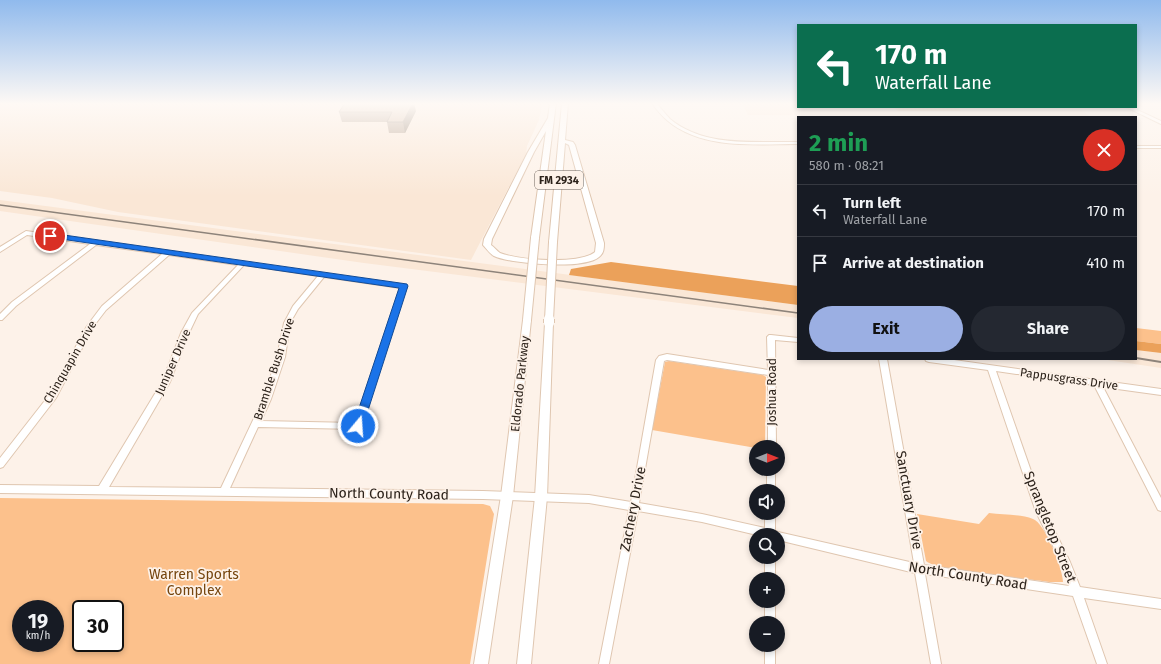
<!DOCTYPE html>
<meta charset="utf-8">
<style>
body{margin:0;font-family:"Fira Sans",sans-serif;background:#242831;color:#f1f3f6;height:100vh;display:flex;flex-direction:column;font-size:15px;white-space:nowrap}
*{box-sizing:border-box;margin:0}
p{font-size:13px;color:#9ea1a6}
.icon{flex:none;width:22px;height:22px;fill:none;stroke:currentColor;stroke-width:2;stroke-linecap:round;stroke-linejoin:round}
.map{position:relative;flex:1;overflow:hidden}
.panel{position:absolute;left:797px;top:116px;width:340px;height:244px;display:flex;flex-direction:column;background:#171b24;border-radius:0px;box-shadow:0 2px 6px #0003}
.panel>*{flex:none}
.banner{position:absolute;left:797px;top:24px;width:340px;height:84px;border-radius:0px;box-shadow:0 2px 6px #0003;background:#0b6e4f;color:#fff;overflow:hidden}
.needle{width:26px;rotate:90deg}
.controls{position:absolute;left:749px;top:440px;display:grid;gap:8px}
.controls a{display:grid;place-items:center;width:36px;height:36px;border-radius:50%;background:#171b24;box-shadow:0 2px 6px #0003;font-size:20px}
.speed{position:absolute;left:12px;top:600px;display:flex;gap:8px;font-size:20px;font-weight:700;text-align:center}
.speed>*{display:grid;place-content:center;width:52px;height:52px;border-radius:50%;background:#171b24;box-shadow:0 2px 6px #0003;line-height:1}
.speed small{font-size:10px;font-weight:400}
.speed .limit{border:2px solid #111;border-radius:6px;background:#fff;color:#111}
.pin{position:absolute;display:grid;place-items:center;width:34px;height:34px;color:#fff;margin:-17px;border:2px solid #fff;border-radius:50%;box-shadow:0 1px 4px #0007}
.me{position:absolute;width:44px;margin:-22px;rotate:18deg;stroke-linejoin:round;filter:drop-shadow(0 0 3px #0008)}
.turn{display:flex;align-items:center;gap:14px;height:84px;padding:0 12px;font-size:18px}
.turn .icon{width:52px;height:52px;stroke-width:2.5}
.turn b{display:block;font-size:28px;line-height:34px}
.round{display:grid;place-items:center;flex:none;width:42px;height:42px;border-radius:21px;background:#242831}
.head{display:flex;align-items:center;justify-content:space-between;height:68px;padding:0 12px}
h1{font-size:24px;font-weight:700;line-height:30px;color:#1e9e55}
.primary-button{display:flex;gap:8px;margin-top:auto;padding:8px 12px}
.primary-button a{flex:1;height:46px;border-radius:24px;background:#9bafe3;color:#111;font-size:16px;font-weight:700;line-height:46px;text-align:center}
.primary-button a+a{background:#242831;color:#f1f3f6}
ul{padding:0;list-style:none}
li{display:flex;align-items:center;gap:12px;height:52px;padding:0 12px;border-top:1px solid #363941}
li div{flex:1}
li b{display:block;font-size:15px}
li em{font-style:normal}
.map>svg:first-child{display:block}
</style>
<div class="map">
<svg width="1161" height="664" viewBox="0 0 1161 664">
<rect width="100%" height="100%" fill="#fdf2e9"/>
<!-- built -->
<path fill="#fae7d6" d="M0,103H439V105H452L453,103H542L539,120L527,146L526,154L471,260L118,212L52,198L0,191Z
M742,103H798V107H1077L1091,117L748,115Z
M0,200L798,305V318L364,263L0,211Z
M1136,350L1161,353V368L1101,359H1136Z"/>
<!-- green -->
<path fill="#fcc18c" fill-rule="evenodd" d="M894,107H957L961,111H898Z
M1136,328L1161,331V344L1136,341Z
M669,361L763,375L766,377L765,447L756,448L652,430L665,362Z
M0,498L483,504L490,506L494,514L470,664H0ZM21,609H55V643H21ZM81,609H115V643H81Z
M989,513C1003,515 1020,514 1033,519C1045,523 1063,569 1063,582H1050C1031,579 935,571 926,561L917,514L979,524Z"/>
<!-- forest -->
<path fill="#eba15a" d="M611,262L798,286V305L569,275L571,269Z
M1136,341L1161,344V353L1136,350Z"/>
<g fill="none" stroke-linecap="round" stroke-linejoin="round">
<!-- minor casing -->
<g stroke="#dfc6b0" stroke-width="2">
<path id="minor" d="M652,103H656C661,108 665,114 670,119C705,148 756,141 798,142V144C755,144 703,150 668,121C662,116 656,109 652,103Z
M1126,107H1131L1161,121V124Z
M1136,146H1161V148H1136Z
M26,231L406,285L407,286L361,428L358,429L258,427L230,488L483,491L589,495L631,502L656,360L659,356L667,354L768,370L767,337L769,335H771L798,338V342L775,340L776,447H768V375L667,360L664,361L639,503L702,514L765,528V513H775V531L778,532L914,563L879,359H887L924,565L1069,586L1063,566L1036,512L988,370L929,362L926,361L925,359H947L1161,389V395L1103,387L1161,498V511L1158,510L1094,385L996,371L1045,511L1070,562L1080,587L1161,599V609L1084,598L1107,664H1097L1073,596L925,574L941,664H931L915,573L778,540V535H757L702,522L638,511L609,664H599L629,510L589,503L483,499L0,493V485L99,486L162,382L181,333L192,313L238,265L169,255L106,310L93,327L56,398L3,467L0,468V458L50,394L87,326L102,306L162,254L96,245L16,306L2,320H0V314L12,302L90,244L27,235L0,252V247ZM244,265L318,276L293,306L284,323L277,357L263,399L221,488L109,487L170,382L189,333L198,314ZM324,277L400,288L355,423L261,421L271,399L285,357L290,323L298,309Z
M767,469H775V491H767Z
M765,557H775V579H765Z
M765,601H775V623H765Z
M765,645H775V664H765Z"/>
</g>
<!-- major casing -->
<g stroke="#dfc6b0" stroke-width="2">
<path id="major" d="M550,103H556L539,238L535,240L531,238L546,131L534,152L492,239L491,245C494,247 497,251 500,253C519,260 579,265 595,252L596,243L569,145L565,143L557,242L553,244L549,242L562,103H568L565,140L573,142L575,145L604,243C604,248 604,253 599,257C584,270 511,264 494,256C490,254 486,248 483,245L484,239L528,152L548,118Z
M527,317L531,320L513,496L488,664H474L501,496L523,320Z
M549,320L553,323L547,497L531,664H517L535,497L545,323Z"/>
</g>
<!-- minor -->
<use href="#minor" fill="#fff" fill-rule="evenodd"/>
<!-- major -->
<use href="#major" fill="#fff" fill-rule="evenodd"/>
<!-- rail-far1 -->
<path stroke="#8d837a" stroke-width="1.5" d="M0,205L798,313"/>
<!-- rail -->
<path stroke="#8d837a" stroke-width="2" d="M1136,358L1161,362"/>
<!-- major-bridge-far1 casing -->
<g stroke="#dfc6b0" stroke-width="10" stroke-linecap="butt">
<path id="major-bridge-far1" d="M527,320L535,238
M549,320L553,242"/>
</g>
<!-- major-bridge casing -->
<g stroke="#dfc6b0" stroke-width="12" stroke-linecap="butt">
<path id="major-bridge" d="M549,323V319"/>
</g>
<!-- major-bridge-far1 -->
<use href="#major-bridge-far1" stroke="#fff" stroke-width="8"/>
<!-- major-bridge -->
<use href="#major-bridge" stroke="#fff" stroke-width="10"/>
</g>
<!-- wall -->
<path fill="#b59f8c" d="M397,104L416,111L405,133H389L387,122H342L339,112Z"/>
<!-- shaded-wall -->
<path fill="#938272" d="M413,103H414L416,111L405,133L403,122Z"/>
<!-- building -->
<path fill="#d2b9a3" stroke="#938272" d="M345,103L397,104V103H413L403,122H387L392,112H339Z"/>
<!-- sky -->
<linearGradient id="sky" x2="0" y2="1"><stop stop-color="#90baed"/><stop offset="0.53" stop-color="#fef9f5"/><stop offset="1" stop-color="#fef9f5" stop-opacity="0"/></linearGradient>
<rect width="1161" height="196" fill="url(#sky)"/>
<!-- route -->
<path fill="#1a73e8" stroke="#114b97" d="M50,233L407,284L408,286L362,429L358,430L353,426L399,288L47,237V234Z"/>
<g text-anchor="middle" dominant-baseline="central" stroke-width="3.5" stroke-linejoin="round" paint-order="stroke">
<!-- shield labels -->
<rect fill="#fdf2e9" stroke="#6b6058" stroke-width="1" x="535" y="171" width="48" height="18" rx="3"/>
<g font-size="11" font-weight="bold" fill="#2c221a">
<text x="559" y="180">FM 2934</text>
</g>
<!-- street labels -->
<g font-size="12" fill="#2c221a" stroke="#fdf2e9">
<text transform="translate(70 362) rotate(-60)">Chinquapin Drive</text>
<text transform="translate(173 362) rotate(-66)">Juniper Drive</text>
<text transform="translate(274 369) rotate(-72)">Bramble Bush Drive</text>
<text transform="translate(1069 379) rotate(8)">Pappusgrass Drive</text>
<text transform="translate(520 384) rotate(-84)">Eldorado Parkway</text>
<text transform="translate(772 392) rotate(-90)">Joshua Road</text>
</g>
<!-- near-street labels -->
<g font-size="14" fill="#2c221a" stroke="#fdf2e9">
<text transform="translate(389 494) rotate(1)">North County Road</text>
<text transform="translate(909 500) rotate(80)">Sanctuary Drive</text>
<text transform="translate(633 509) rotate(-79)">Zachery Drive</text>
<text transform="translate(1050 527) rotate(68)">Sprangletop Street</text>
<text transform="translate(968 576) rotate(9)">North County Road</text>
</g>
<!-- near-park labels -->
<g font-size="14" fill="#75450e" stroke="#fdf2e9">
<text x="194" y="574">Warren Sports<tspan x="194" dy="16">Complex</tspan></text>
</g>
</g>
</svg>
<div class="controls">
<a><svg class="needle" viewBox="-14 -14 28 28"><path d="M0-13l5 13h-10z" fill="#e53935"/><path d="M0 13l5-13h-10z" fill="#9ea1a6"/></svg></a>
<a><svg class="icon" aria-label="sound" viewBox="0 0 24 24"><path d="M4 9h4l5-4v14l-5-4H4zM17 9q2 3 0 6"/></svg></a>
<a><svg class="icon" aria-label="search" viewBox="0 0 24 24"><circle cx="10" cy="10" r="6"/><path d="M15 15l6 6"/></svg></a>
<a>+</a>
<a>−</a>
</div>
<div class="speed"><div>19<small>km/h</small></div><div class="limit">30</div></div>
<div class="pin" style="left:50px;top:236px;background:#d93025"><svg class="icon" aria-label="arrive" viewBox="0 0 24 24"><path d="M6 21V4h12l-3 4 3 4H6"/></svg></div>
<svg class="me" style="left:358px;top:426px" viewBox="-20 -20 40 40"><circle r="17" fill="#1a73e8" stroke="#fff" stroke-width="3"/><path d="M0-11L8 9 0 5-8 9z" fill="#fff"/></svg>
<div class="banner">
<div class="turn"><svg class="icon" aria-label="left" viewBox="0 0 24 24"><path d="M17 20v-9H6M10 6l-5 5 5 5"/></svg><div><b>170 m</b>Waterfall Lane</div></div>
</div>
<section class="panel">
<div class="head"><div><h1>2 min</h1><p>580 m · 08:21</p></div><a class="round" style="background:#d93025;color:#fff"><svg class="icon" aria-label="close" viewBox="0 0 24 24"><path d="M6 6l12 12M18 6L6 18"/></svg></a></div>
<ul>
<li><svg class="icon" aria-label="left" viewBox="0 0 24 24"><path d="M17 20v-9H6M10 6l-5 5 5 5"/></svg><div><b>Turn left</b><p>Waterfall Lane</p></div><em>170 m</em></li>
<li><svg class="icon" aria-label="arrive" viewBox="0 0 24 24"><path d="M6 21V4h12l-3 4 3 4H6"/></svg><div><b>Arrive at destination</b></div><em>410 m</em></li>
</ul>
<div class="primary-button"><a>Exit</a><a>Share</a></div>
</section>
</div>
